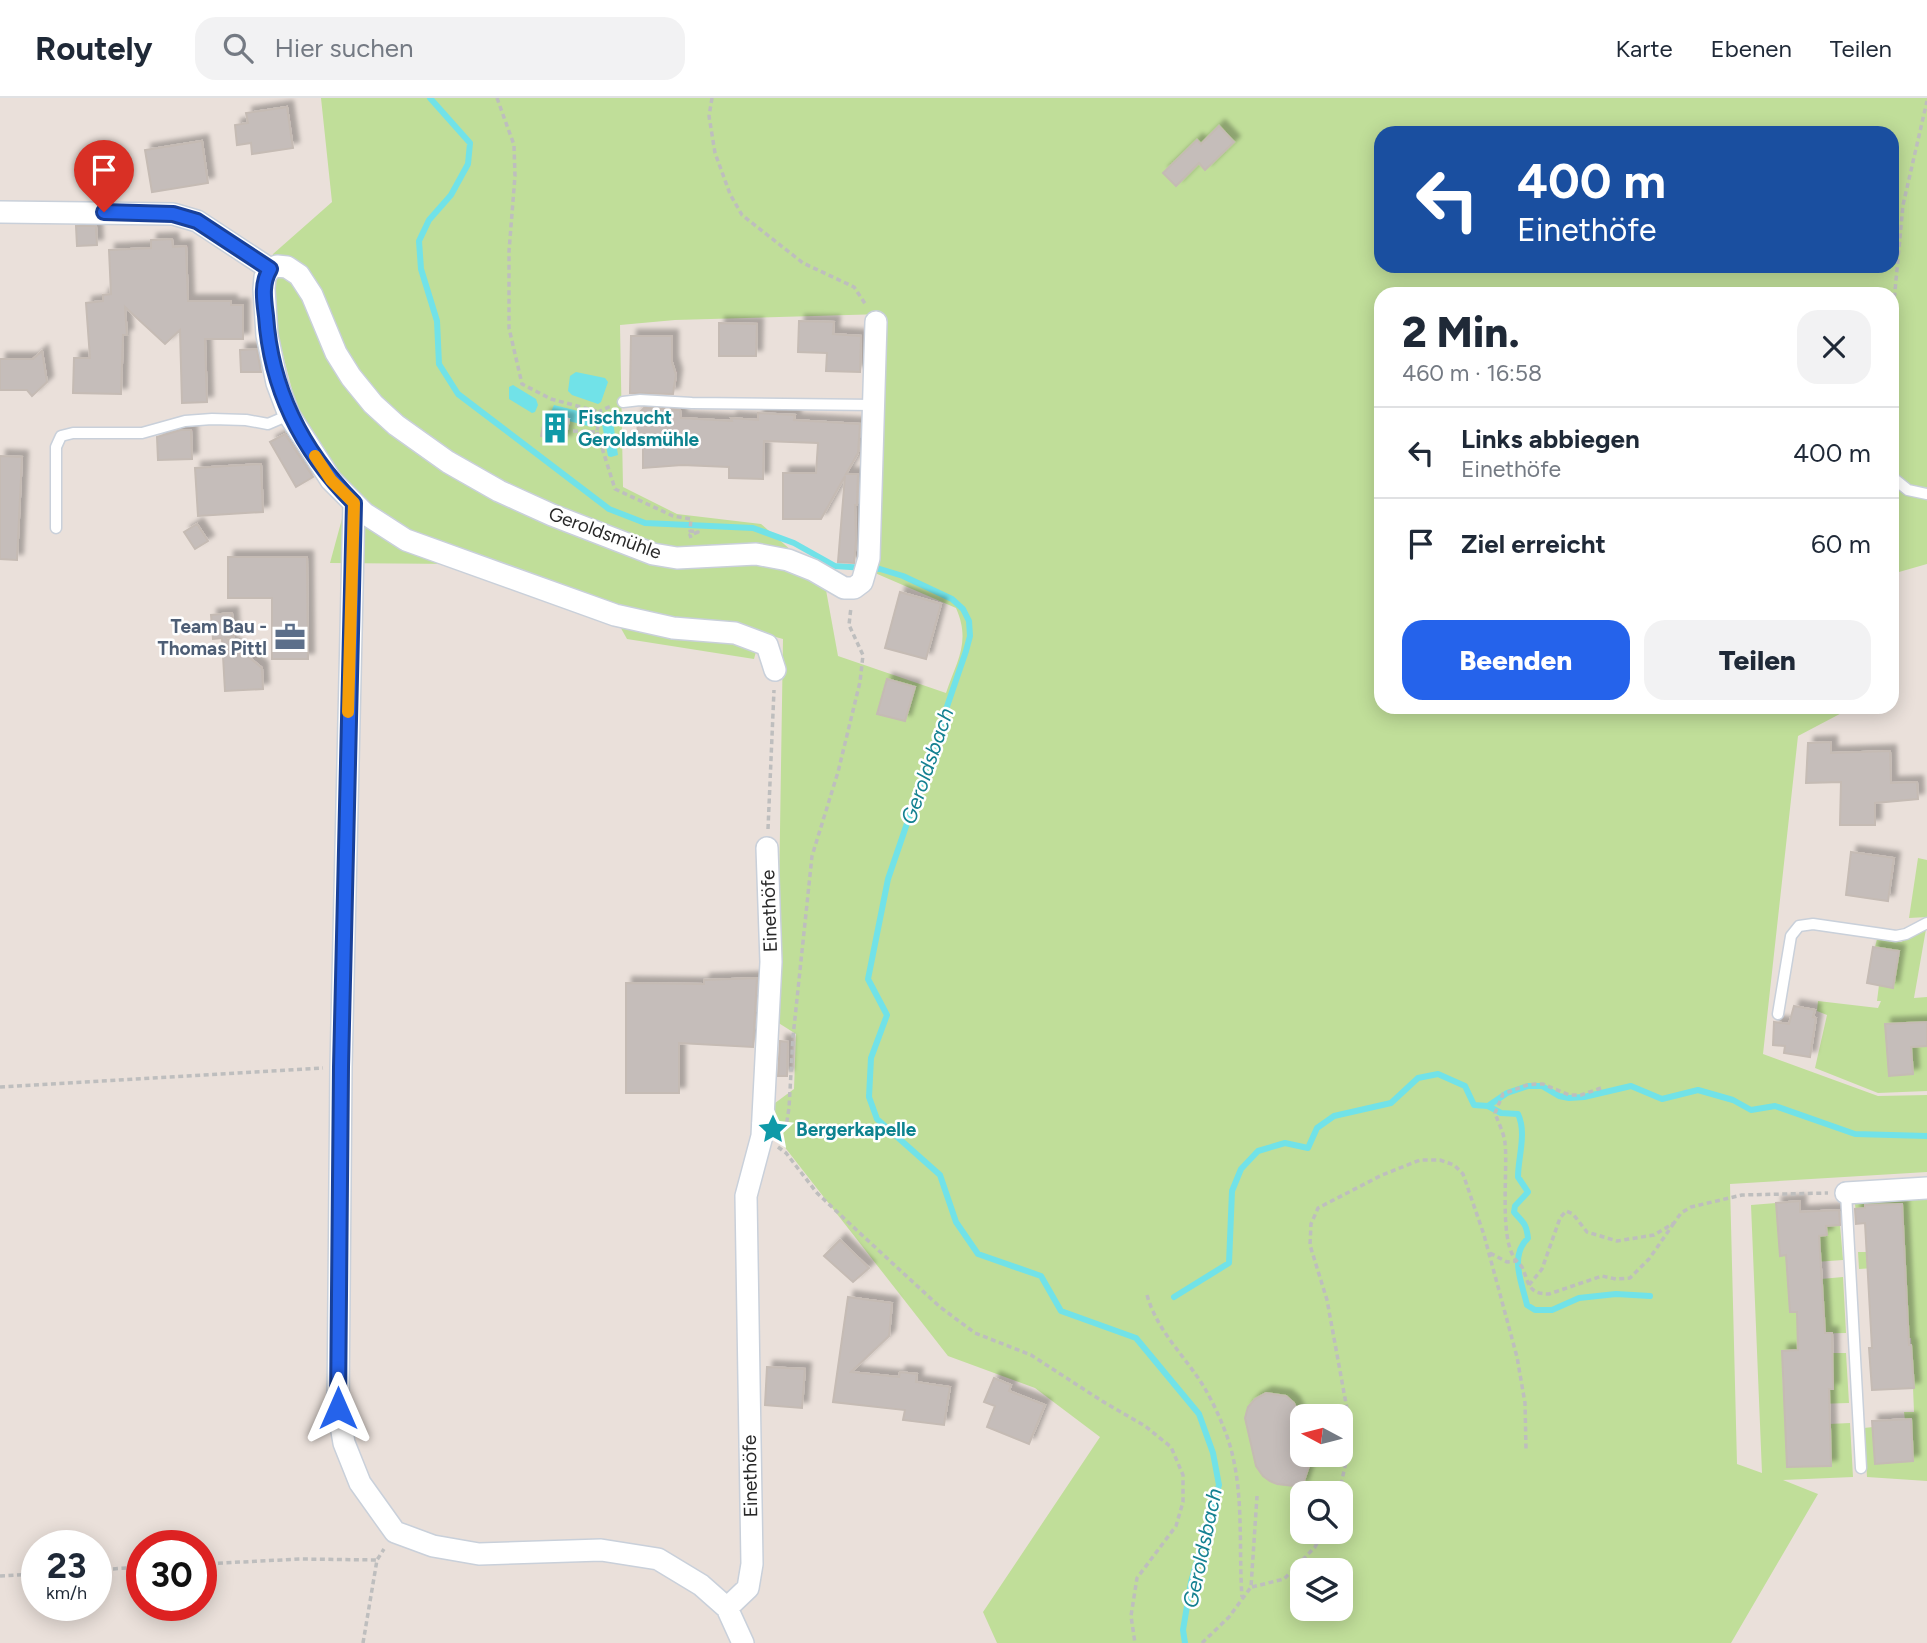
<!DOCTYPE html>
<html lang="de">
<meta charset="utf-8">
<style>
body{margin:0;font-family:Figtree,sans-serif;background:#f2f2f3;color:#1f2937;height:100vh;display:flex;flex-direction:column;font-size:26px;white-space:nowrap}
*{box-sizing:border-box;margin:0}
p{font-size:23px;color:#747a83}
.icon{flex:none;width:38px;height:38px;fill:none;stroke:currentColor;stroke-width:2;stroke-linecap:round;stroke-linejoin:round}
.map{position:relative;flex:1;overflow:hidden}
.panel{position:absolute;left:1374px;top:189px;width:525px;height:427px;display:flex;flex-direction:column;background:#fff;border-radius:21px;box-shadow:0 4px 18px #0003}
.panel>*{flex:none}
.hud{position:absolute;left:1374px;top:28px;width:525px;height:147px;border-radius:21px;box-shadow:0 4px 18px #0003;background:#1a4fa0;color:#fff;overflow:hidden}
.needle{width:46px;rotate:277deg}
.controls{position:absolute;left:1290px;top:1306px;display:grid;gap:14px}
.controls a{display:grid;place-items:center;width:63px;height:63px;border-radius:14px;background:#fff;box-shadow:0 4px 18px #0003;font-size:35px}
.speed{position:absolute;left:21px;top:1432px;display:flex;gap:14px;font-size:35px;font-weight:700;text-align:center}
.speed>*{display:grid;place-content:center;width:91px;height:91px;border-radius:50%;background:#fff;box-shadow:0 4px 18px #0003;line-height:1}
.speed small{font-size:18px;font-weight:400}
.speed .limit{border:10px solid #d22;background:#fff;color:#111}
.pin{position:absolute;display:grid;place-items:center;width:60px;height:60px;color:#fff;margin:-72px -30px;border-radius:50% 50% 50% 0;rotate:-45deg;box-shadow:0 0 7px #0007}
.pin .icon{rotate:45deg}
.me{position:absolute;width:77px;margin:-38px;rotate:0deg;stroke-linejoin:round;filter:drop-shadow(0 0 5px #0008)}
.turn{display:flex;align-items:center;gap:24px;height:147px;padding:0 28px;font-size:32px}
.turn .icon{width:91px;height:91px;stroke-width:2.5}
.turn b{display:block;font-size:49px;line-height:60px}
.round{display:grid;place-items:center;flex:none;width:74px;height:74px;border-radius:21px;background:#f2f2f3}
.headline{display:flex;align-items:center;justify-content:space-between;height:119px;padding:0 28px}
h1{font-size:42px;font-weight:800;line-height:52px}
.primary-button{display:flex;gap:14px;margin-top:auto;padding:14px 28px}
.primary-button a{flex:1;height:80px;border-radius:21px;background:#2563eb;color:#fff;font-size:28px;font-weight:800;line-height:80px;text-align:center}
.primary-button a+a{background:#f2f2f3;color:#1f2937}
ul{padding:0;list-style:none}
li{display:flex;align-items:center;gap:21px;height:91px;padding:0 28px;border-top:2px solid #e0e1e3}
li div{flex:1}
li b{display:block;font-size:26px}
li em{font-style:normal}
header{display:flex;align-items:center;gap:42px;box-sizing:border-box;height:98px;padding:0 35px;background:#fff;border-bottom:2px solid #e0e1e3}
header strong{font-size:33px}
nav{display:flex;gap:38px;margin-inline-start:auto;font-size:24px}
.search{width:490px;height:63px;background:#f2f2f3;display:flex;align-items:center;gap:18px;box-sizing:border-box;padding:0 24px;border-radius:21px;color:#747a83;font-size:26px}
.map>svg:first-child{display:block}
</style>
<header>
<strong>Routely</strong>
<div class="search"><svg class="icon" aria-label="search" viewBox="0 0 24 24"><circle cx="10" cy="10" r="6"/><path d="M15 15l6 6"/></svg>Hier suchen</div>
<nav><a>Karte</a><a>Ebenen</a><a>Teilen</a></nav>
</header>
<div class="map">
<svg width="1927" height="1545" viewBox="0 0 1927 1545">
<defs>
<filter id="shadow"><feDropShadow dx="6" dy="-6" stdDeviation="2" flood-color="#0004"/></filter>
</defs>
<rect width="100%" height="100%" fill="#eae0da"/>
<!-- green -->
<path fill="#c0de99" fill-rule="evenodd" d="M321,0H1927V466L1892,476V196H1381V609H1853L1798,638L1763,956L1878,998L1927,997V1074L1730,1086L1737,1366L1762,1375L1751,1107L1776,1105L1780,1158L1820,1155L1819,1138L1827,1137L1825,1112H1828L1829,1127H1840L1843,1162L1787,1166L1790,1214L1823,1212L1821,1181L1843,1179L1846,1235L1798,1236V1252L1782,1253L1783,1292L1833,1291L1832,1255H1846L1849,1305L1784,1307L1787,1369L1830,1367L1829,1326L1850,1325L1853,1379L1783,1382L1818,1396L1731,1545H997L983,1514L1100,1339L1035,1290L948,1258L769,1029L771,1008L794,991L796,936L777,924L783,541L761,535L754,561L627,541L618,525L458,466L330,465L346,406L297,311L267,195L273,156L332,104ZM1381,35H1892V168H1381ZM883,216L875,475L956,510C971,544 957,562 946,595L838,558L824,481L761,426L677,416L623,389L620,227L675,222ZM1302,1318H1340V1356H1302ZM1302,1395H1340V1433H1302ZM1302,1472H1340V1510H1302Z
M1918,760L1927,762V819L1909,820Z
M1926,831L1914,900L1927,899V993L1878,995L1815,970L1827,917L1817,913L1818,903L1878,910L1881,903H1877L1879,887L1893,889L1899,854L1875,849L1877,841L1901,844Z
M1927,1098V1383L1867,1379L1864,1330L1873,1329L1875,1365L1913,1363L1911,1322H1905L1904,1314H1914L1911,1240H1892L1904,1168L1859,1171L1858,1154H1866L1867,1158L1904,1157L1902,1106L1865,1107V1114L1856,1115L1855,1106Z"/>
<!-- water -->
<path fill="#71e2e8" d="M576,274L605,280L608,284L601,304L598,306L572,297L568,293L570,278Z
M513,287L536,301L538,307L535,314L532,315L509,301V289Z
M554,307L594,317L592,329L549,318Z
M608,320L613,324L618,357L611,359L608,358L602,326Z"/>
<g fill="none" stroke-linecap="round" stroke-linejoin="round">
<!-- stream -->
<path stroke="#71e2e8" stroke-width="6" d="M430,0L470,45L468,66L451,97L429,122L419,143L421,171L437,223L439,266L458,296L609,411L645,425L753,430L794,445L835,468L880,471L903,478L952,501L963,511L969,523L970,538L966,553L888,781L868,881L887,917L871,960L869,999L877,1021L940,1077L956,1124L978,1156L1041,1178L1061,1213L1136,1240L1199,1316L1213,1355L1219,1387L1191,1484L1183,1532L1185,1545
M1488,1008L1501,1015L1518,1016C1527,1035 1518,1059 1518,1079L1528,1094L1515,1108L1514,1114C1523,1125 1526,1124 1528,1140C1509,1158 1522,1185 1527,1207L1535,1212H1552L1579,1200L1616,1196L1650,1198
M1174,1199L1229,1165L1232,1093L1241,1071L1258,1053L1285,1045L1308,1050L1317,1030L1334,1018L1391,1005L1418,980L1438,976L1465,988L1474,1007L1488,1008L1507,995L1528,988H1542L1559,998L1569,1000L1584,999L1631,988L1662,1001L1698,992L1733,1002L1751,1012L1775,1008L1855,1036L1927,1038"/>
</g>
<!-- building -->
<path fill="#c5bdba" stroke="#c5bbb4" stroke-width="2" filter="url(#shadow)" d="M287,9L293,50L252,56L251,45L237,47L235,27L248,25L246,15Z
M1219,28L1234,44L1205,72L1199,65L1176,88L1163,75L1197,42L1201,46Z
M202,43L208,85L152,94L145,52Z
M76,128H96L97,147L77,148Z
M172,141L173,149L186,148L188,203H231V207H243V241H205L207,304L182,305L180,232L165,246L125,209L127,237H123L121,296L73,295L74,260H90L86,205L103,203V197L111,196L109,152L151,150V142Z
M799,223L834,224L833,236L861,238L860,274L826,273L827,255L798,254Z
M719,225L757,226L756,258H719Z
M631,238H672V264L676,277L673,296L630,295Z
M257,251L261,274H241L240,252Z
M42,253L47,284L32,298L27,292H0V261H33Z
M644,310L680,312L681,320L732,323L731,320L758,322V315L795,317L794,322L860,326L858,355L846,376H858L857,407H855L856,442L854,465L838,464L845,378L821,421H783V375H816L818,345L764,343L763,381L729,380V369L682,367L643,370V343L638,342L637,317Z
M545,317L569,321L565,343L541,338Z
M181,332H191L192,361L158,362L157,339Z
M285,336L313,379L296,389L270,344Z
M0,358L22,359L17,462L0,461Z
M261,366L263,414L198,418L195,370Z
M197,426L208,443L195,451L184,434Z
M228,459H307L308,561H272V500H228Z
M900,494L941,506L926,561L885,550Z
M232,515L234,539L226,540L262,570L263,591L225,593L222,540L213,541L211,517Z
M887,581L915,589L905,623L877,616Z
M1831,644V655L1890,653L1891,685L1917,684L1918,701L1875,705V727H1840L1841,684L1806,685L1808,645Z
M1851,754L1894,760L1888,803L1846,797Z
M1873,849L1899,853L1893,890L1867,885Z
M757,880L753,949L679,945V995H626V885L704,886V882Z
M1794,908L1815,912L1813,919L1816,920L1810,959L1784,955L1785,948L1773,947L1774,924L1789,926Z
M1927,924V948L1911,949L1913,976L1889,978L1885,926Z
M780,943L788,944L787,978H778Z
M1800,1103V1114L1839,1112L1840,1127L1826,1128L1827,1137L1819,1138L1825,1235H1832L1833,1291H1829L1831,1368L1787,1369L1782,1253L1798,1252L1797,1214H1790L1786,1157L1780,1158L1776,1105Z
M1902,1106L1909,1247H1911L1914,1290L1872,1292L1869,1250H1872L1865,1125L1856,1126L1855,1111L1865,1110V1107Z
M840,1142L869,1170L853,1184L824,1158Z
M848,1199L892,1205L889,1238L851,1274L899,1279L900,1274L917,1276L916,1284L950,1289L944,1327L903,1322L905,1312L833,1304Z
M767,1269L805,1271L802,1310L765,1307Z
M994,1280L1011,1287L1009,1293L1045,1307L1029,1346L987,1329L995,1308L984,1304Z
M1266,1295L1286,1298L1294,1305L1299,1316L1302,1326V1356H1313L1302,1389L1277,1386L1270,1383L1263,1378L1256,1368L1245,1320L1248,1309L1255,1301Z
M1911,1321L1913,1363L1875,1366L1872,1323Z"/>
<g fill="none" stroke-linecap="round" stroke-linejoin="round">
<!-- lane casing -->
<g stroke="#c9d0da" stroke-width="13">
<path id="lane" d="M623,304L640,302L692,305L874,307
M1892,379L1908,392L1927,396
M56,430V349L61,338L73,335H142L185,323L212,321L246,322L268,326L289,317
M1778,916L1791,838L1799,828L1813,826L1896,838L1906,836L1927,825
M1846,1095L1861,1370"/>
</g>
<!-- street casing -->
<g stroke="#c9d0da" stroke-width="24">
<path id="street" d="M0,114L173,116L197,123L270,171L265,179L264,191L267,237L277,285L289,317L331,382L364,415L406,442L615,517L673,530L735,535L767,547L775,572
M270,171L277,168L287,169L299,177L312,197L336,255L351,279L373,306L396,327L448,364L499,393L552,417L653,456L677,460L756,456L788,462L813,472L844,490H854L862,484L869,460L876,224
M354,405L341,969L338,1310L344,1345L360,1385L395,1434L433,1448L479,1456L601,1452L658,1461L701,1487L727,1510
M1846,1095L1927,1090
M743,1545L727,1510L748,1490L752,1466L746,1098L762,1038L771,864L767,750"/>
</g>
<!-- path -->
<path stroke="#bebebe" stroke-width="3.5" stroke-dasharray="5 3.5" stroke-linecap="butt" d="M497,0L514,47L515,78L509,153V230L522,286L551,301L600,314
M712,0L709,18L715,55L730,96L742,117L803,165L854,189L866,207
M1892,225L1903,107L1927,3
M573,333L597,334L600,313L611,308
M597,334L615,391L673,418L691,421L690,433L698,434L690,437L691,440
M768,731L774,592
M0,989L323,970
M1601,990L1581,997H1569L1543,986H1536L1527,987L1503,996L1495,1015C1498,1024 1504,1035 1505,1045C1508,1073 1499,1139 1515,1161C1517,1164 1520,1166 1522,1169C1529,1184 1527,1196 1549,1196L1602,1178L1616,1181L1630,1180L1649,1161L1674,1125
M783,1032L787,1023L789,1010L793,939L812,758L838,674L860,584L863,557L849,527L851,509
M778,1049L786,1055L817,1095L863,1138L940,1209L975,1235L1031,1257L1102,1303L1145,1328L1171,1349L1183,1377V1404L1176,1428L1137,1480L1131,1518L1135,1545
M1490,1155L1507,1164L1516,1163
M1529,1187L1542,1171L1560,1120L1566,1113L1573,1116L1587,1134L1617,1143L1654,1137L1674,1125L1681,1115L1691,1109L1742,1097L1828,1095
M1147,1197C1157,1233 1185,1258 1204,1289C1211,1301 1218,1315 1223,1328C1246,1382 1238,1442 1242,1499
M1339,1395L1351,1342L1347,1311L1327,1202L1310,1147L1311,1126L1318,1110L1382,1077L1420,1062H1440L1454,1067L1463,1076L1484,1137L1517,1259L1525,1305L1526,1351
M201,1466L301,1461L377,1462
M96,1472L142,1469
M0,1478L37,1476
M1252,1489L1284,1481L1315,1449L1324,1433
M363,1545L377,1462L384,1451
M1202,1545L1229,1519L1251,1489L1257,1398"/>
<!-- lane -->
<use href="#lane" stroke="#fff" stroke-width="10"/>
<!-- street -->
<use href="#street" stroke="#fff" stroke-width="21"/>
</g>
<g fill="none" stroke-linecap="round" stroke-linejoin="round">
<!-- route casing -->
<g stroke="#184099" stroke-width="18">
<path id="route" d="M104,114L173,116L197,123L270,171C261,186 264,202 266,218C271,291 303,354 354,405L341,969L338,1310"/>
</g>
<!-- route -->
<use href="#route" stroke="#2563eb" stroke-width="12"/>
<!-- slow -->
<path stroke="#f59e0b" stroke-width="12" d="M315,358L331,382L354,405L348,614"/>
</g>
<!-- icons -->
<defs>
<g id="building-bare" transform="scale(2.415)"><path d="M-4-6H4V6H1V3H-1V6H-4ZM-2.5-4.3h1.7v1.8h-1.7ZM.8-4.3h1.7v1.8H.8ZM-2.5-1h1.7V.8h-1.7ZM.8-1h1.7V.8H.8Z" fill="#0f9aa8" stroke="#fff" stroke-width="2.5" paint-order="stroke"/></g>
<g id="office-bare" transform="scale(2.415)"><path d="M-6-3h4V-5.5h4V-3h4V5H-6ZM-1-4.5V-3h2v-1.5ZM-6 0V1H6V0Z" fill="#5c6f8a" stroke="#fff" stroke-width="2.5" paint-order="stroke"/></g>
<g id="sight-bare" transform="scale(2.415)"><path d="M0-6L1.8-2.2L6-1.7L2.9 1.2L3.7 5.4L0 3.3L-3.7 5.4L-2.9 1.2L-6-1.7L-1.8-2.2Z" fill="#0f9aa8" stroke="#fff" stroke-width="2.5" paint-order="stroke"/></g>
</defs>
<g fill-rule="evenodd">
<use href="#building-bare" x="555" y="330"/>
<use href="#office-bare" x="290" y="539"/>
<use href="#sight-bare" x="773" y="1031"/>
</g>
<g text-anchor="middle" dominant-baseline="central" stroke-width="5" stroke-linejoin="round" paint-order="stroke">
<!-- culture labels -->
<g font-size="19" font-weight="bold" fill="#0d838f" stroke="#fff" text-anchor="start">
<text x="578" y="319">Fischzucht<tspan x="578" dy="22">Geroldsmühle</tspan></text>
<text x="796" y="1031">Bergerkapelle</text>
</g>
<!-- street labels -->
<g font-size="19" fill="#282828" stroke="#fff">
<text transform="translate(605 435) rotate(20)">Geroldsmühle</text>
<text transform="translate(769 813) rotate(-92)">Einethöfe</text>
<text transform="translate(750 1378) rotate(-91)">Einethöfe</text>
</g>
<!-- service labels -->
<g font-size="19" font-weight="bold" fill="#4e5e75" stroke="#fff" text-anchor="end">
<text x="267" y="528">Team Bau -<tspan x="267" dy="22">Thomas Pittl</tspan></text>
</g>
<!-- water labels -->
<g font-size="21" font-style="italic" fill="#148191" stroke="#fff">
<text transform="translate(927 668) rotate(-71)">Geroldsbach</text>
<text transform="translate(1202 1450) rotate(-78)">Geroldsbach</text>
</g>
</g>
</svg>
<div class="controls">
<a><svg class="needle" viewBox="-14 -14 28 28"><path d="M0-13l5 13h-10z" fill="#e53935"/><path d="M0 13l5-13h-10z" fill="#747a83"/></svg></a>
<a><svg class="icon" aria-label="search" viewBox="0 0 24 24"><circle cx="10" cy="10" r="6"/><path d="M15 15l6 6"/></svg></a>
<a><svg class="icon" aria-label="layers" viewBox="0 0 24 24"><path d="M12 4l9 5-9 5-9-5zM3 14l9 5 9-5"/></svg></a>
</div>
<div class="speed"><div>23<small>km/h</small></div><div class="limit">30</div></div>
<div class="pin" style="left:104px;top:114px;background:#d93025"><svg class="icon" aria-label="arrive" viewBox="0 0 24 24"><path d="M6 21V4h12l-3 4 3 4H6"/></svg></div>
<svg class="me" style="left:338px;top:1310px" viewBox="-20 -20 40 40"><path d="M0-17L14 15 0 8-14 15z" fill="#2563eb" stroke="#fff" stroke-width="4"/></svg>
<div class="hud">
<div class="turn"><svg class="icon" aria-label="left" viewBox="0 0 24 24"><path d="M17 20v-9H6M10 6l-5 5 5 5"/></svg><div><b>400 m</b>Einethöfe</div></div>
</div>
<section class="panel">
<div class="headline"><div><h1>2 Min.</h1><p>460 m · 16:58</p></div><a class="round"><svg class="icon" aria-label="close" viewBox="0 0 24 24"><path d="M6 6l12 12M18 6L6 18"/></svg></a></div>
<ul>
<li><svg class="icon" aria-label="left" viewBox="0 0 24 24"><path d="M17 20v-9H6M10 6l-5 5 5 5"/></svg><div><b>Links abbiegen</b><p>Einethöfe</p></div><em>400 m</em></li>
<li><svg class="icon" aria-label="arrive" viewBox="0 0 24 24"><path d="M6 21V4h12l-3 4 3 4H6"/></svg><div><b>Ziel erreicht</b></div><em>60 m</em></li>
</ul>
<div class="primary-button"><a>Beenden</a><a>Teilen</a></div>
</section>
</div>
